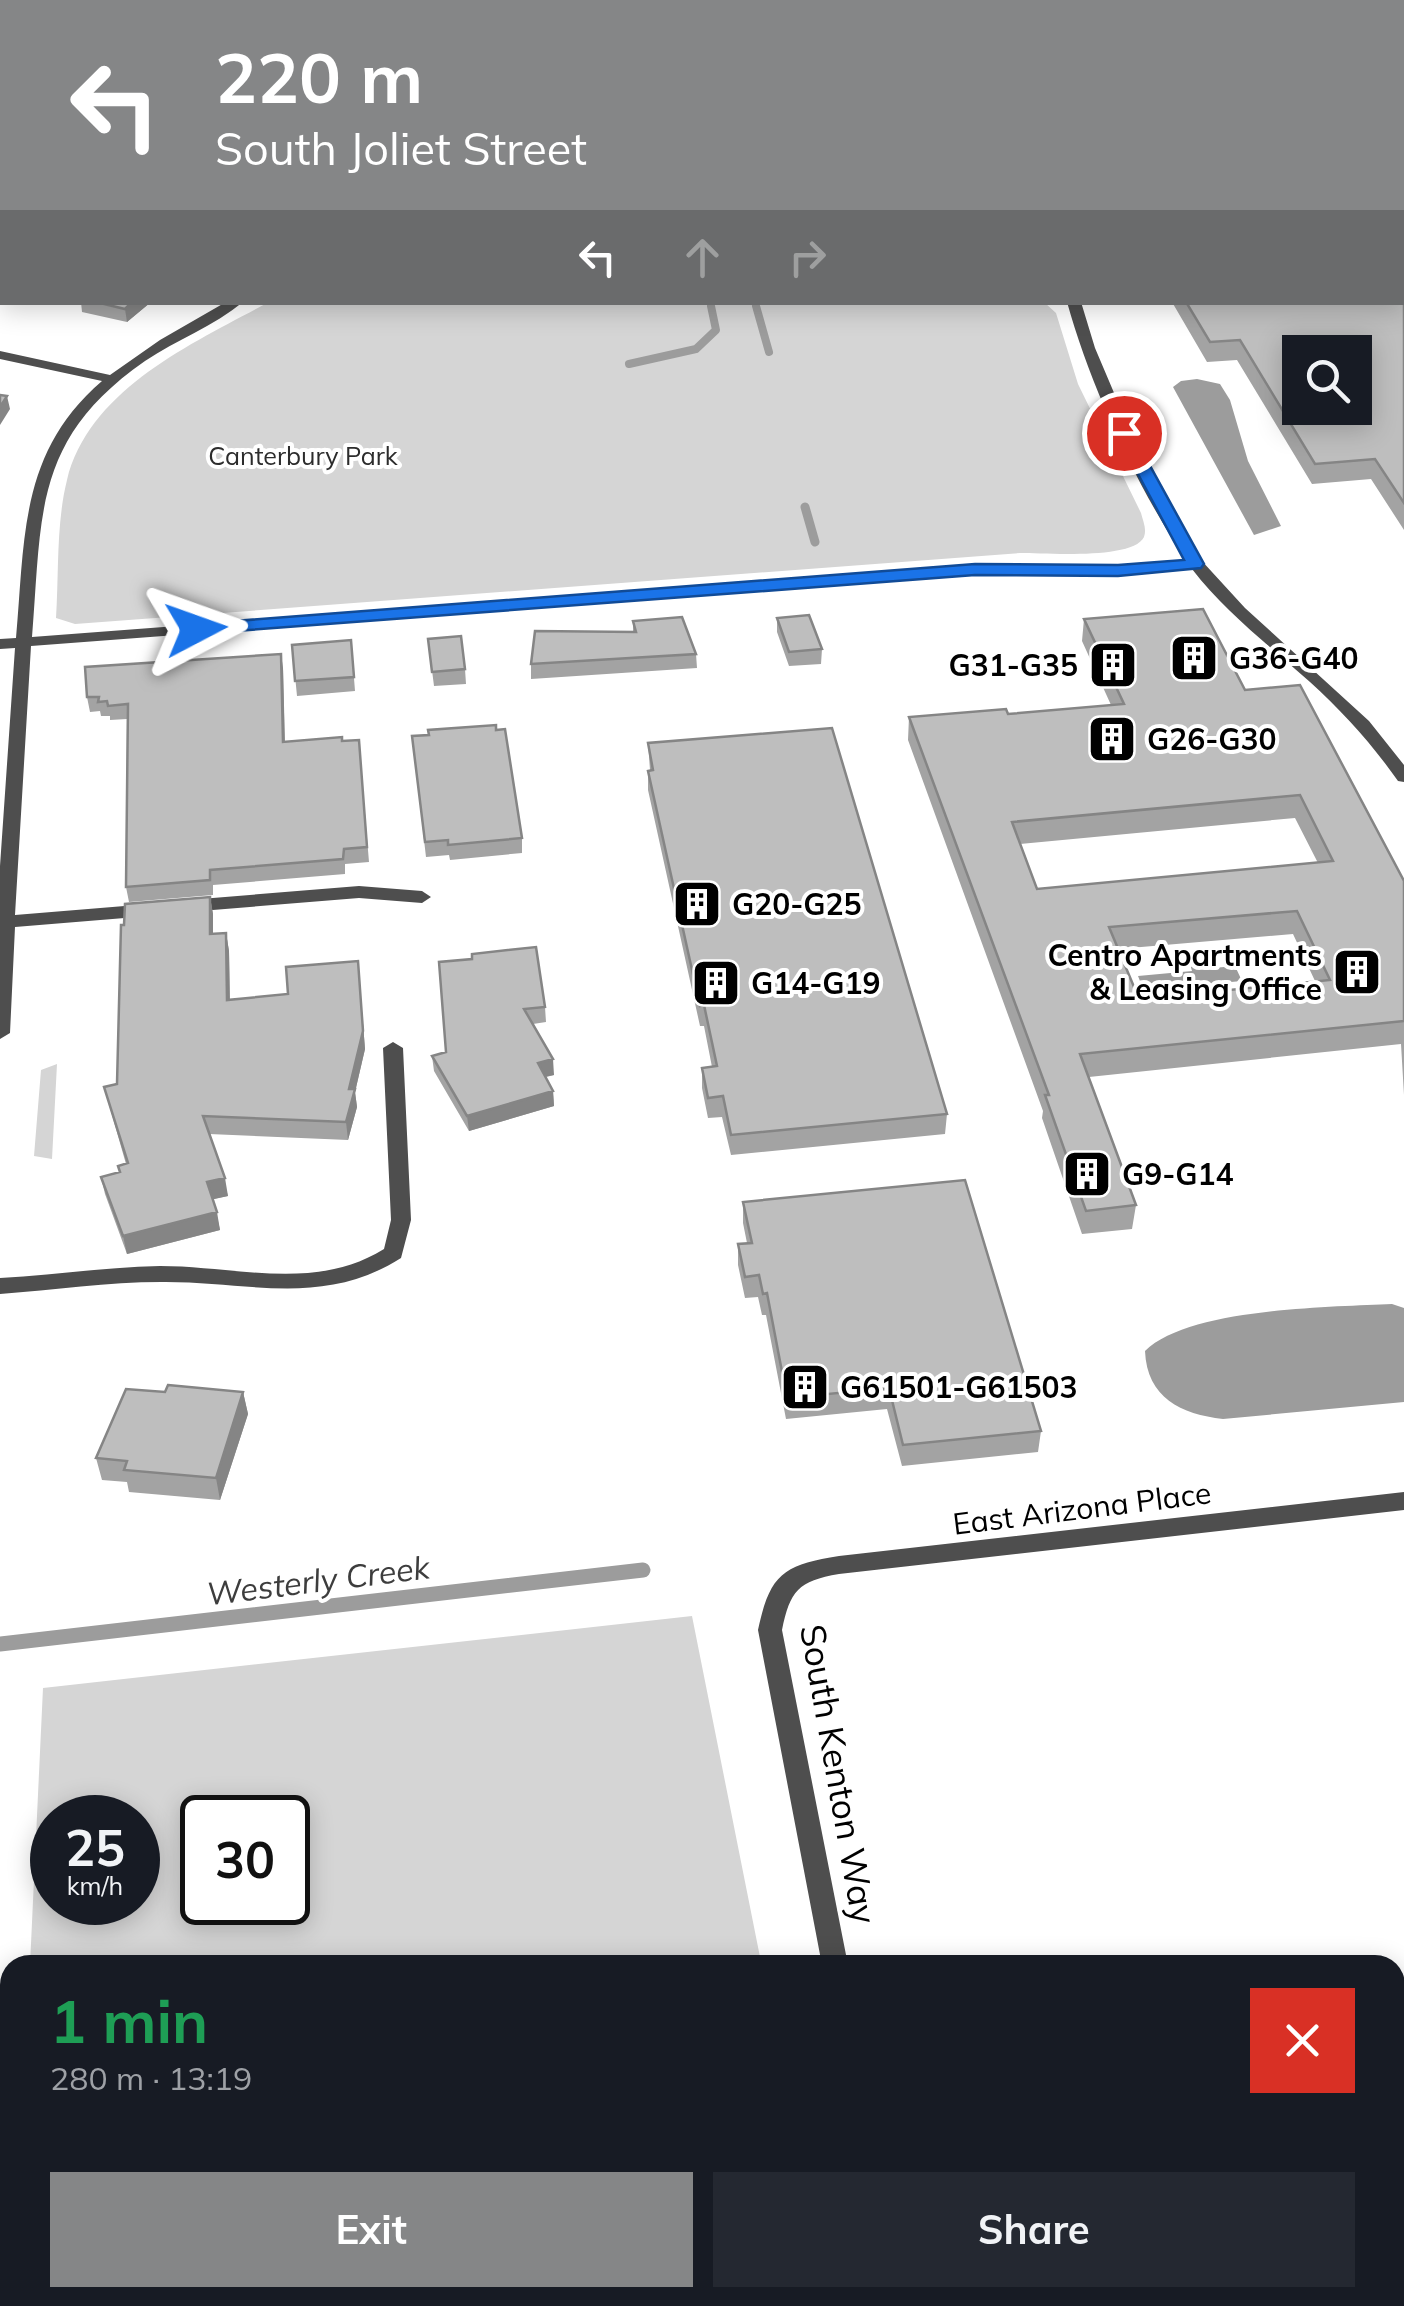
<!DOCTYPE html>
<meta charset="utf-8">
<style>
body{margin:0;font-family:Mulish,sans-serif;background:#242831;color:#f1f3f6;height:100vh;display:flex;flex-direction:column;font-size:38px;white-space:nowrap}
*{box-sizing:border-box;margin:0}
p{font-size:32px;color:#9ea1a6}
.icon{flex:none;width:55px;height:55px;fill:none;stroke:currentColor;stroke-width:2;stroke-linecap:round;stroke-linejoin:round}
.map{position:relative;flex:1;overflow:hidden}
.side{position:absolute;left:0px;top:1955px;width:1405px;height:352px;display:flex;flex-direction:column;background:#171b24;border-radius:30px 30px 0 0;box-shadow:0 5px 25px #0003}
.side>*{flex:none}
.guide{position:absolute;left:0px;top:0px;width:1405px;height:305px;box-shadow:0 5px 25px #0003;background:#858687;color:#fff;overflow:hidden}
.tools{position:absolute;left:1282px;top:335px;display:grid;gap:20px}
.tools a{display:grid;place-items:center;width:90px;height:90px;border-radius:0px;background:#171b24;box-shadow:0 5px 25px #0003;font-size:50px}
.speed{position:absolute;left:30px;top:1795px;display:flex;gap:20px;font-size:50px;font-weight:700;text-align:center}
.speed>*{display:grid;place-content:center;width:130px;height:130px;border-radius:50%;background:#171b24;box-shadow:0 5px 25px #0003;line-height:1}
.speed small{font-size:25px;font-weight:400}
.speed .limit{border:5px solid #111;border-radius:15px;background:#fff;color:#111}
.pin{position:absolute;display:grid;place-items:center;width:85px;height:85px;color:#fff;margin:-42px;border:5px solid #fff;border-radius:50%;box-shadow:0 2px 10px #0007}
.me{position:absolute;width:110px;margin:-55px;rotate:86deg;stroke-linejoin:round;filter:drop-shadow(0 0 8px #0008)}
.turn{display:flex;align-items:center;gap:35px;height:210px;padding:0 50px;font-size:45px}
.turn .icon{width:130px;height:130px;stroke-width:2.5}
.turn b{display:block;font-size:70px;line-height:85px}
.lanes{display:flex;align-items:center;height:95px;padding:0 50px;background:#0003;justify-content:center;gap:50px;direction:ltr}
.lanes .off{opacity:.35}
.round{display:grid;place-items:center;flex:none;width:105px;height:105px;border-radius:0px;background:#242831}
.summary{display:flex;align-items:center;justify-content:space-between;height:170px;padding:0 50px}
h1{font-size:60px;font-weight:700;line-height:75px;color:#1e9e55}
.button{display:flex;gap:20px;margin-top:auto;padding:20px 50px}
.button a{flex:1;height:115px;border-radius:0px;background:#858687;color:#fff;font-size:40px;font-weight:700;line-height:115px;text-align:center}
.button a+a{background:#242831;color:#f1f3f6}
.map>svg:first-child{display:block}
</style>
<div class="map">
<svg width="1404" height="2306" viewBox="0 0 1404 2306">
<rect width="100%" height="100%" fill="#fff"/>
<!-- green -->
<path fill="#d5d5d5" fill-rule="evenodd" d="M267,303H1045L1056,313L1078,384L1141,513C1143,521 1147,529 1144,537C1133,560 1045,553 1020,553L75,624L56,618C59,573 56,524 67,480C89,389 193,343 267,303Z
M57,1064L52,1159L34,1156L41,1070Z
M692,1616L760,1957L692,1965H30L43,1688ZM52,1818H138V1902H52ZM202,1818H288V1902H202Z"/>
<!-- water -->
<path fill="#9c9c9c" d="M1197,379L1220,384L1230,400L1248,461L1281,526L1254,535L1173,387L1181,381Z
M1208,959L1213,968L1235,966L1242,981L1220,983L1223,992L1147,999L1138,976L1192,971L1189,961Z
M1392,1304L1404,1308V1402L1223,1419C1181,1414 1147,1398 1145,1351C1189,1308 1330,1307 1392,1304Z"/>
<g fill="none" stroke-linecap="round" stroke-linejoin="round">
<!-- stream-far2 -->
<path stroke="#9c9c9c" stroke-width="8" d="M756,306L769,352
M629,364L696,349L716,330L711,306"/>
<!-- stream-far1 -->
<path stroke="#9c9c9c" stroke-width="9" d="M805,507L815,542"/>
<!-- stream -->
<path stroke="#9c9c9c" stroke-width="15" d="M0,1644L643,1570"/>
<!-- minor -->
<path fill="#4e4e4e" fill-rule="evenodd" d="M342,0H353L354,2H343Z
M638,0H650L651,2H639Z
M943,0H954L955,2H944Z
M226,302H243C214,326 176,340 145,361C33,439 42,514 32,637L975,565L1118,566L1186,560C1137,487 1091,388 1067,302H1081L1095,348L1123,414L1201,560L1245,608L1369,721L1404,765V782L1398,781C1372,744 1343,712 1310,682C1270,646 1225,612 1192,569L1118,576L975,575L31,646L15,915L149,904L158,910L149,916L15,927L10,1033L0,1039V866L15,648L0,649V639L16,638C25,539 19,452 102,381L0,359V351L110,375L160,340Z
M359,886L422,891L431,897L422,903L359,898L188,912L179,906L188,900Z
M393,1042L403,1048L411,1220L401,1258C322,1308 248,1281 161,1282C108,1282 54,1290 0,1294V1278C53,1275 107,1267 160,1266C237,1266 315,1292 384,1249L391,1220L383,1048Z
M1404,1492V1510L839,1574C798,1581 790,1591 782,1630L848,1965H822L758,1630C770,1574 783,1565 839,1556Z
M882,2298H911L913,2306H883Z"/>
<!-- tertiary -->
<path stroke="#4e4e4e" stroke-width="20" d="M203,2L218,0
M0,38L2,37"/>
</g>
<!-- wall -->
<path fill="#a3a3a3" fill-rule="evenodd" d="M395,0H602L605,2H399Z
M694,0H760L762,2H698Z
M1404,124V530L1371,479L1312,484L1237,360L1207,362L1172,302H1402Z
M81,302H151L127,322L82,312Z
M777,618L822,649L821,664L789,666L777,632Z
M1084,619L1245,690L1404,881V1095L1401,1044L1089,1077L1136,1205L1132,1229L1082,1234L1042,1118L1043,1111L908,740L909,717L1008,714L1111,705L1082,641ZM1295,818L1318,863L1037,889L1020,844ZM1293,934L1315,981L1139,999L1118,949Z
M633,621L696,654L697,668L531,679V664L633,632Z
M428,639L465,669L466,684L434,686Z
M351,640L355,691L297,696L292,645Z
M283,668L285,742L359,740L369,862L345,864V874L213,885V895L129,902L126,887L127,719L110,720V716H101L100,711L90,712L87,697Z
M429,735L522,838V853L450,860L449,855L426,857L412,736Z
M648,743L947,1114L945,1134L731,1155L722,1117L708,1118L702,1088V1068L712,1067L704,1026H700L648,790V771L650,770Z
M210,897L213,914V934L226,933L229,951L230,1000L288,994L358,961L365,1049L355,1092L357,1107L348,1140L209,1134L228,1196L213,1199L220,1230L127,1254L105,1194L101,1177L120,1172L126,1164L104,1087L117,1084Z
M439,962L545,1007L546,1022L533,1024L554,1075L546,1077L553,1091L554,1106L469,1131L434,1071L432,1056L446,1052Z
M743,1202L1041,1431L1038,1452L902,1466L887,1409L786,1419L766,1315H762L758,1297L745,1298L738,1265V1244L747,1243L743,1223Z
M165,1392H243L248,1414L220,1500L129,1492L127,1482L102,1480L96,1458Z"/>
<!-- shaded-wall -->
<path fill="#858585" d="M2,205V219L0,220V206Z
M132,302H151L127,322L125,309Z
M7,396L10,409L0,425V407Z
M281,654L283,668L285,756L283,742Z
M210,897L213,914V952L210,934Z
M226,933L229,951L230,1017L227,1000Z
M358,961L365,1049L355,1092L357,1107L348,1140L346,1122Z
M553,1059L554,1075L539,1078L538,1063Z
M553,1091L554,1106L469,1131L467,1116Z
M225,1178L228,1196L210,1200L207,1182Z
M217,1212L220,1230L127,1254L123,1236Z
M243,1392L248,1414L220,1500L216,1478Z"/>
<!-- building -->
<path fill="#bebebe" stroke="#858585" stroke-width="2.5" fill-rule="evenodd" d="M0,0H8L10,2H2V11L0,12Z
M281,0H301L304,2H269Z
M416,0H602L605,2H420Z
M710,0H760L762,2H713Z
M1402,124H1404V503L1375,459L1315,464L1240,340L1210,342L1186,302H1402ZM1300,352H1355V408H1300Z
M96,302H132L125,309Z
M0,395L7,396L0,407Z
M1203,609L1245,690L1300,685L1404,881V1021L1080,1054L1136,1205L1086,1211L1045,1095H1049L909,717L1006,709L1008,714L1124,704L1084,619ZM1300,795L1333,861L1037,889L1012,822ZM1297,911L1330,980L1139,999L1109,927Z
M809,615L822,649L789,652L777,618Z
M682,617L696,654L531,664L535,631L636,632L633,621Z
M461,636L465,669L432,672L428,639Z
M351,640L354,677L295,681L292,645Z
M281,654L283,742L342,737V741L359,740L367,847L344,849L343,859L210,870V880L126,887L128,704L108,706L107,701L98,702L99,697H87L85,667Z
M496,725V730L505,729L522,838L448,845V840L425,842L412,736L429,735L428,730Z
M832,728L947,1114L731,1135L723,1096L708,1098L702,1068L717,1066L704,1005L700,1006L648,771L653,770L648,743Z
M210,897V934L226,933L227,1000L288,994L286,967L358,961L363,1031L349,1089H355L346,1122L203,1116L225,1178L207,1182L217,1212L123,1236L101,1177L120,1172L118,1166L128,1163L104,1087L117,1084L121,925H124L125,904Z
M536,947L545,1007L524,1009L553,1059L538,1063L553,1091L467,1116L432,1056L446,1052L439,962L472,959V954Z
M965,1180L1041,1431L903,1445L889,1388L787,1398L767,1293L763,1294L759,1275L745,1277L738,1244L752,1243L743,1202Z
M168,1385L243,1392L216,1478L124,1470L127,1461L96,1458L126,1389L165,1392Z"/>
<!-- route -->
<path fill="#1a73e8" stroke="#114b97" stroke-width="2.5" d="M1124,428L1132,433L1204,564L1201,568L1118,576L975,575L196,634L187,629L196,624L975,564L1118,565L1184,560L1116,433Z"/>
<!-- icons -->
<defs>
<g id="building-square" transform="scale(2.5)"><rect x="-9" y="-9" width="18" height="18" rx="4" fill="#000" stroke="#fff"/><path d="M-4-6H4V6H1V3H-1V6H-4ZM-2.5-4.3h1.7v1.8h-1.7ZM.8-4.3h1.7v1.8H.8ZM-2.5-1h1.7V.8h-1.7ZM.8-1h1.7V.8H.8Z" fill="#fff"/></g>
</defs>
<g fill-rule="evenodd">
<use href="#building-square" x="1194" y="658"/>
<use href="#building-square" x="1113" y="665"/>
<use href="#building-square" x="1112" y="739"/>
<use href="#building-square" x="697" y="904"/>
<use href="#building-square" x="1357" y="972"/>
<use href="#building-square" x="716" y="983"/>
<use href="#building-square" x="1087" y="1174"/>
<use href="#building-square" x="805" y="1387"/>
</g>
<g text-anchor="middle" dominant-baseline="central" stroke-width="8" stroke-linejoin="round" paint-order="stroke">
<!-- far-park labels -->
<g font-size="25" fill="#2c2c2c" stroke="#fff">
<text x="303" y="455">Canterbury Park</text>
</g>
<!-- poi labels -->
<g font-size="30" font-weight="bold" fill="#000" stroke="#fff" text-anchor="start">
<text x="1229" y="658">G36-G40</text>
<text x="1078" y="665" text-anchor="end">G31-G35</text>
<text x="1147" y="739">G26-G30</text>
<text x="732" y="904">G20-G25</text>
<text x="1322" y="955" text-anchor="end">Centro Apartments<tspan x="1322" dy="34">&amp; Leasing Office</tspan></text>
<text x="751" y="983">G14-G19</text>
<text x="1122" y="1174">G9-G14</text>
<text x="840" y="1387">G61501-G61503</text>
</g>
<!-- street labels -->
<g font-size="30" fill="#000" stroke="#fff">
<text transform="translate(1082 1508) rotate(-7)">East Arizona Place</text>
</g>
<!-- water labels -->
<g font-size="32" font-style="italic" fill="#3d3d3d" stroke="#fff">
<text transform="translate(318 1580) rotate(-7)">Westerly Creek</text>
</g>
<!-- near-street labels -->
<g font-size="35" fill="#000" stroke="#fff">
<text transform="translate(839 1774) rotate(80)">South Kenton Way</text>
</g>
</g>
</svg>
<div class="tools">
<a><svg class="icon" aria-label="search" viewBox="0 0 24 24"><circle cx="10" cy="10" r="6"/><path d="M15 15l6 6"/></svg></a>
</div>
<div class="speed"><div>25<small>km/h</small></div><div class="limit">30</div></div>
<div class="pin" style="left:1124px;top:433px;background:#d93025"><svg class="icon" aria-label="arrive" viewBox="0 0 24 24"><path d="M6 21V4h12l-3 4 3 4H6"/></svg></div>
<svg class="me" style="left:196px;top:629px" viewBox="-20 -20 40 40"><path d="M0-17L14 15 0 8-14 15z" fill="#1a73e8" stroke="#fff" stroke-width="4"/></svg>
<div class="guide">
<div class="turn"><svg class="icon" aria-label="left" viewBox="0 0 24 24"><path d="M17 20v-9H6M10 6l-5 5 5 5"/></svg><div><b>220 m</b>South Joliet Street</div></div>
<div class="lanes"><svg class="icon" aria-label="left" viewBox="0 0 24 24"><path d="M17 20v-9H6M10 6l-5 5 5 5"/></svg><svg class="icon off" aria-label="ahead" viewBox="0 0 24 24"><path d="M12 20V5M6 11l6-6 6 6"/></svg><svg class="icon off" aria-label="right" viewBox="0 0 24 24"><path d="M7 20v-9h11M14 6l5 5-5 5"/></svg></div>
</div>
<section class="side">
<div class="summary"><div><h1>1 min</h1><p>280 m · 13:19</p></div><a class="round" style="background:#d93025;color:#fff"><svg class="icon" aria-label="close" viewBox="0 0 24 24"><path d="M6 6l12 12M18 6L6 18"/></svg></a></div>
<div class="button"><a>Exit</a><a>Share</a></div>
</section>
</div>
